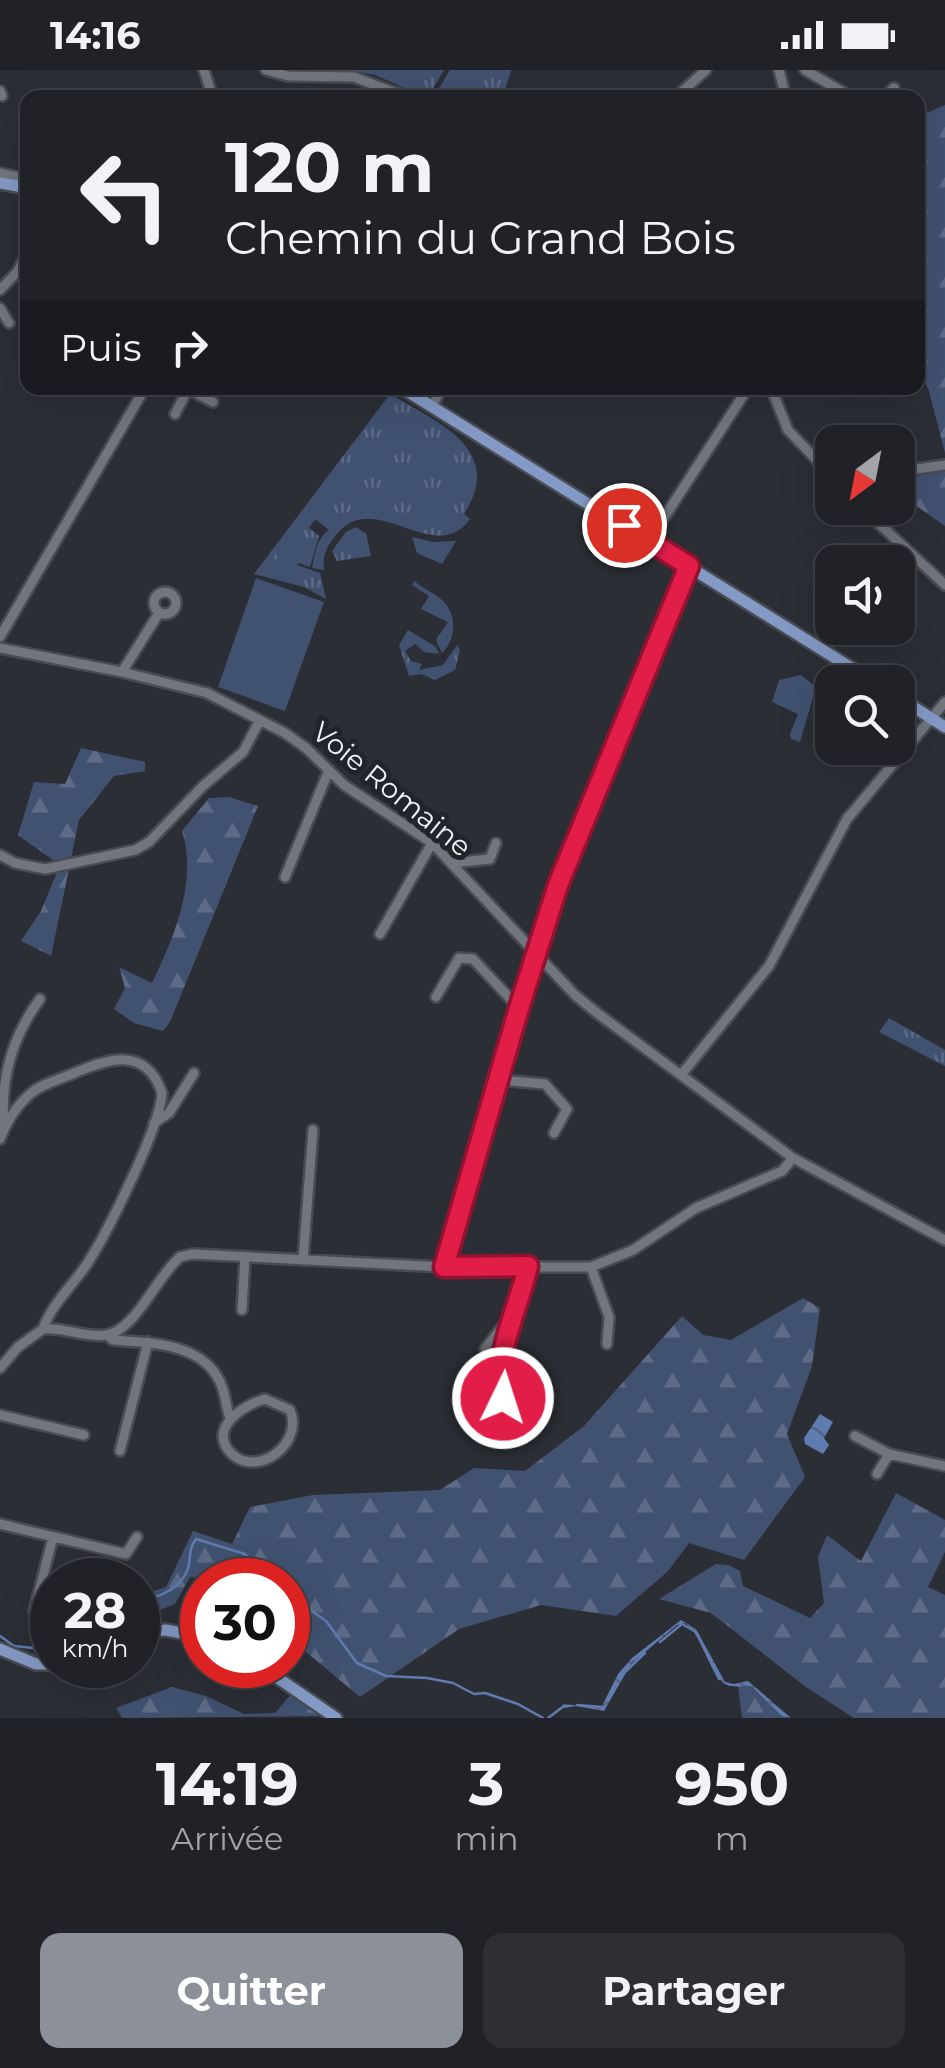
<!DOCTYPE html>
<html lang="fr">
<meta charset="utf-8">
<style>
body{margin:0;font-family:Montserrat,sans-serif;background:#2d2f34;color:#f1f3f6;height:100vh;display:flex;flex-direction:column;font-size:38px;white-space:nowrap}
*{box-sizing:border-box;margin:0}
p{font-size:32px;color:#a2a4a8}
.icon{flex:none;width:55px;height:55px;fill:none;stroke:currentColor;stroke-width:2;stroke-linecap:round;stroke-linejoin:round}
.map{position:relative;height:1648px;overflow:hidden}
.sheet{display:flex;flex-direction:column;background:#202228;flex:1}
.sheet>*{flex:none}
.banner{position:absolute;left:20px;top:20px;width:905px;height:305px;border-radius:20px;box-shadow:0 10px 40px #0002,0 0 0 2px #3d3f45;background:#202228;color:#f1f3f6;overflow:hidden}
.needle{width:65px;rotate:212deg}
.controls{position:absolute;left:815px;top:355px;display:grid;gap:20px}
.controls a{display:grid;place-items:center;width:100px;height:100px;border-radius:20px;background:#202228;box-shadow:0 10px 40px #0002,0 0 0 2px #3d3f45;font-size:50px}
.speed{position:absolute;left:30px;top:1488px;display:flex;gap:20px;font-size:50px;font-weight:700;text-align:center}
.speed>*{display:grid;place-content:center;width:130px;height:130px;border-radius:50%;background:#202228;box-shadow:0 10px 40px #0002,0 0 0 2px #3d3f45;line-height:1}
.speed small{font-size:25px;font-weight:400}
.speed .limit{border:15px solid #d22;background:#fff;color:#111}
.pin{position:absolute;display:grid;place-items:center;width:85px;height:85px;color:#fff;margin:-42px;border:5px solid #fff;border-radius:50%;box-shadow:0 2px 10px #0007}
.me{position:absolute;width:110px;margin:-55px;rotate:4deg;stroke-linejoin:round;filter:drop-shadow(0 0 8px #0008)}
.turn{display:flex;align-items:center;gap:35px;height:210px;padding:0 40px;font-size:45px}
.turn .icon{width:130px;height:130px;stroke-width:2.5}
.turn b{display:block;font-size:70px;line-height:85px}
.then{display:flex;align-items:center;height:95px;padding:0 40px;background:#0003;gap:20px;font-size:38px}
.eta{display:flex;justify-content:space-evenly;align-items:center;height:170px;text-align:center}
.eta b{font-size:60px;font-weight:700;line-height:70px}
.action{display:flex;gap:20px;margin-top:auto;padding:20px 40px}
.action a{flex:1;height:115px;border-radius:20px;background:#8c9099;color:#fff;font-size:40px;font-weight:700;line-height:115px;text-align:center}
.action a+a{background:#2d2f34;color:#f1f3f6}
.status{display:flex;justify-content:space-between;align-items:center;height:70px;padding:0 50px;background:#202228;direction:ltr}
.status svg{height:28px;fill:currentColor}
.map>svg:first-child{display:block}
</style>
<div class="status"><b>14:16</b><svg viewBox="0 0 49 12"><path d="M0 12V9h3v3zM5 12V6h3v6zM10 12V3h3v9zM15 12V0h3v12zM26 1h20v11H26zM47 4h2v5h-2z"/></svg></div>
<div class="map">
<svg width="945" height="1648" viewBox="0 0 945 1648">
<defs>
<pattern id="grass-tufts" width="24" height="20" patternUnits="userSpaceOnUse" patternTransform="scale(2.5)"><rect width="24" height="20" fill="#415271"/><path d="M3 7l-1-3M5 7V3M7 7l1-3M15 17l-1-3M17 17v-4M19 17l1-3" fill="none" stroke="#5d6b86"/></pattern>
<pattern id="forest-firs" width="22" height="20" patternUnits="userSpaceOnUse" patternTransform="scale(2.5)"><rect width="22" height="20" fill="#415271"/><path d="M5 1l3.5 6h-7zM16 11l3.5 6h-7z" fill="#5d6b86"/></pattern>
<pattern id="water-waves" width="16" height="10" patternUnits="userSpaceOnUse" patternTransform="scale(2.5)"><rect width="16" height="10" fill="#5f7bb0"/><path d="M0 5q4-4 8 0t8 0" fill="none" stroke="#556482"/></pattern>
</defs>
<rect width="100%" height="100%" fill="#2b2e35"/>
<!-- grass -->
<path fill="url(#grass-tufts)" d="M348,0H444L427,28L375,5Z
M450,0H511L503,27H434Z
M390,324C437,352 506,379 464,444L470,449C434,499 375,416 336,465C327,476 322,486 324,500L312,498C315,483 317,468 329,460L315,449L309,458L319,466L310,497L298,493L309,478L285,510L297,495L320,503L326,529L304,517L254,504Z
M356,457L366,464L371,486L337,491L332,481L346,462Z
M412,467L433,472L456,471L442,494L417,483Z
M414,511C422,518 434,523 442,530C458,545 456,569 442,583L436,570L448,552L421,539L429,526L412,515Z
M408,560L436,577L439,584L424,582L415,574L405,581L411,591L422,594L419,600L443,595L457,575L460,580L455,600L435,610L422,604L409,606L399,575Z
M889,948L945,980V996L879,962Z"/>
<!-- forest -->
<path fill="url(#forest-firs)" d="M945,35V383L929,321L918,295V47Z
M945,400V456L898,423V410Z
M81,678L145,692V701L114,706L79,750L51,886L21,871L41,841L60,795L18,765L34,712L65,714Z
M229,727L258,736L170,952L163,961L134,953L114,939L125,918L119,897L152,913C174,868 198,810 182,761L209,728Z
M803,1228L820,1238L812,1296L787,1364L805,1407L744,1490L689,1473L668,1501L616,1546L541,1535L459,1559L360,1627L288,1567V1510H229L222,1500L204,1509L190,1507L175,1534L138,1549V1526L166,1517L193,1461L232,1474L250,1437L313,1425L440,1420L474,1398L525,1401L584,1356L682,1246L703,1265L731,1270Z
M896,1423L945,1450V1482L928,1517L945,1525V1648H854L806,1617L711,1543L659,1529L716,1494L728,1495L740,1501L743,1516L810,1548L824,1533L818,1487L827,1465L861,1491Z
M738,1615L751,1617L787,1648H742Z
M172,1617L206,1626L244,1644L275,1643L292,1623L324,1646L122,1648L116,1638Z"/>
<!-- garden -->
<path fill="#415271" d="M293,466L309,478L286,511L269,499Z
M256,508L324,532L285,641L218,617Z
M801,605L816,617L800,672L791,669L790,664L798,644L772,632L779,610Z"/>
<!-- water -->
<path fill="url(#water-waves)" d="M820,1344L833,1352L824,1368L829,1375L823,1384L805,1374L804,1368Z
M681,1550L696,1559L725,1612L734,1614L748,1611L791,1648L782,1646L752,1617C744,1615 734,1618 727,1615C710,1608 704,1566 685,1553L677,1555L631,1594L604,1641L576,1636L564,1638L563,1634L601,1638L618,1604L632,1588Z"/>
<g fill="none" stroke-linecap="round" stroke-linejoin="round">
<!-- stream -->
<path stroke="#5f7bb0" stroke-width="2.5" d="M288,1524L326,1551L357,1593L386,1606L427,1608L453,1613L474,1624L485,1623L518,1634L543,1648
M138,1533C157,1526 178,1522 187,1501C192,1489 187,1481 196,1469L245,1484L267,1510
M0,1566L14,1576L52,1580
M660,1572L682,1554L696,1562L719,1609
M622,1605L645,1583
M577,1635L602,1637
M548,1648L564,1636"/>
<!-- minor casing -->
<g stroke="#484b51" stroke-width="14">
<path id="minor" d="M204,0L213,28
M266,0L288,6L354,7L409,28
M779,0L786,28
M805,0L853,28
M0,21L2,26
M675,28L706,0
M884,28L894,18
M0,103L28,109
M0,220L18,201L28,181
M0,238L9,253
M186,318L213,332
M771,318L788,360L832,406
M432,336L442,318
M175,344L188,319
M901,406L910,400L945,395
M862,438L945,515
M649,471L748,318
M154 533a11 11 0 1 1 22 0a11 11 0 1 1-22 0Z
M0,567L145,318
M0,578L122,602L207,623L285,663L306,678L344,715L432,773L575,925L597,943L793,1088L945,1170
M122,602L159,543
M0,785L15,793L45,799L135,780L149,772L203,716L243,682L260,650
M452,793L490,789L496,773
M285,807L329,700
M380,864L432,773
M436,927L459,888L473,889L519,938
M681,1005L769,896L847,749L945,632
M499,1010L545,1014L567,1039L554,1063
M154,1053L169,1043L194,1003
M4,1056C0,1008 12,967 40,929
M0,1069C6,1053 16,1036 30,1024C41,1014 58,1010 72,1004C107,989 146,975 162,1023C160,1058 107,1163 87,1194C73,1215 51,1235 43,1259
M303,1190L313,1060
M444,1197L519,938L558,815L689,496
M591,1197L609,1247L607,1274
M242,1240L245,1187
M107,1265L113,1270C152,1273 207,1273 222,1317C226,1327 226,1338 230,1348
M485,1279L511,1246
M0,1298L18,1277L43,1259C64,1257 85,1268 106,1265C135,1261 157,1206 180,1187L193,1184L444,1197H591L633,1180L696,1138L782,1101L793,1088
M265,1329L290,1340C304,1373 259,1407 233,1385C205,1360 243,1335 265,1329Z
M512,1343C485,1298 519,1243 528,1197
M0,1345L84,1365
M855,1366L889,1384L945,1396
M120,1381L148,1272
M877,1404L889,1384
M0,1454L126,1484L137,1467
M34,1541L53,1467"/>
</g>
<!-- major casing -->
<g stroke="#484b51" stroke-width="16">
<path id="major" d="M0,113L28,118
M402,318L874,612
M898,627L945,657
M138,1562L166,1560L202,1567
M0,1579L36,1594H52
M259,1595L336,1648"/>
</g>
<!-- minor -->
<use href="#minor" stroke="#71757d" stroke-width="9"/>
<!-- major -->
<use href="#major" stroke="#849ac6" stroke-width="11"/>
</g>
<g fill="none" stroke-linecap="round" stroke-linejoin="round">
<!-- route casing -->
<g stroke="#92132f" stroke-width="25">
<path id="route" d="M503,1328C493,1284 519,1238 528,1196L444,1197L519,938L558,815L689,496L624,455"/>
</g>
<!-- route -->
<use href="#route" stroke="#e11d48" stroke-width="18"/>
</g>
<g text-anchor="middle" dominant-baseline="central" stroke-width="10" stroke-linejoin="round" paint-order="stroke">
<!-- street labels -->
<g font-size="28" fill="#f0f3f7" stroke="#21242b">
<text transform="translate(392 719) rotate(39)">Voie Romaine</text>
</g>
</g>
</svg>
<div class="controls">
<a><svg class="needle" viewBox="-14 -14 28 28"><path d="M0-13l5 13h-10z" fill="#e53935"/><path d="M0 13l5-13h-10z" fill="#a2a4a8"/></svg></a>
<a><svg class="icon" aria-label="sound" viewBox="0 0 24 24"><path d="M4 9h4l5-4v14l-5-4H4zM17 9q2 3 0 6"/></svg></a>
<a><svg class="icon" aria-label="search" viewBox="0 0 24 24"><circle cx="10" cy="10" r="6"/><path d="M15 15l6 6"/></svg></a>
</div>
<div class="speed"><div>28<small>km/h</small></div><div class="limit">30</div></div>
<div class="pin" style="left:624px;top:455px;background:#d93025"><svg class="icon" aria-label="arrive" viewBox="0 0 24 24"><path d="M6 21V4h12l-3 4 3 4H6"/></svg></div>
<svg class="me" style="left:503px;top:1328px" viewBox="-20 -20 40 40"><circle r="17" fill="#e11d48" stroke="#fff" stroke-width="3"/><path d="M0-11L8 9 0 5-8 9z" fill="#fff"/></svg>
<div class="banner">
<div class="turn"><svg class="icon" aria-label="left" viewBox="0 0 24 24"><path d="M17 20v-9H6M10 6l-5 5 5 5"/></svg><div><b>120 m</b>Chemin du Grand Bois</div></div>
<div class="then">Puis<svg class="icon" aria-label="right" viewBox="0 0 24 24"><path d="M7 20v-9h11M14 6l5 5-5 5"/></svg></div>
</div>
</div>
<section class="sheet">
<div class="eta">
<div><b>14:19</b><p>Arrivée</p></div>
<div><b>3</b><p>min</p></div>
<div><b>950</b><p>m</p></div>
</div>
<div class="action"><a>Quitter</a><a>Partager</a></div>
</section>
